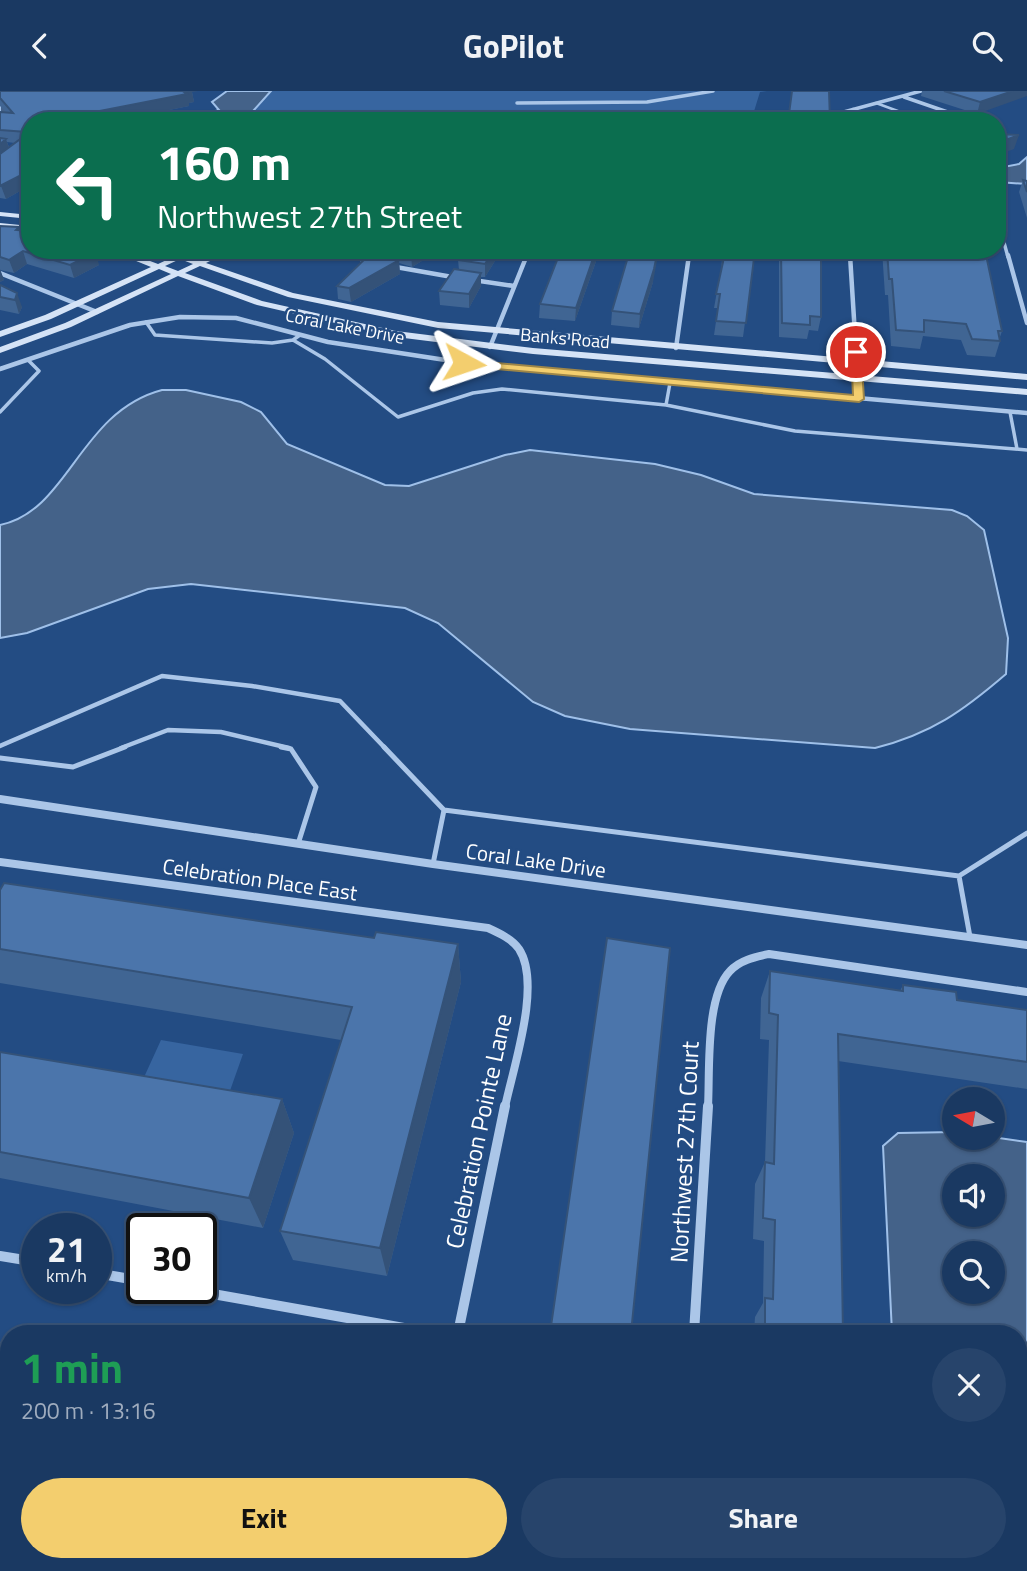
<!DOCTYPE html>
<meta charset="utf-8">
<style>
body{margin:0;font-family:"Titillium Web",sans-serif;background:#27446b;color:#f1f3f6;height:100vh;display:flex;flex-direction:column;font-size:26px;white-space:nowrap}
*{box-sizing:border-box;margin:0}
p{font-size:23px;color:#9facbe}
.icon{flex:none;width:38px;height:38px;fill:none;stroke:currentColor;stroke-width:2;stroke-linecap:round;stroke-linejoin:round}
.map{position:relative;flex:1;overflow:hidden}
.side{position:absolute;left:0px;top:1234px;width:1027px;height:247px;display:flex;flex-direction:column;background:#1a3962;border-radius:28px 28px 0 0;box-shadow:0 2px 5px #0004,0 0 0 2px #385377}
.side>*{flex:none}
.guide{position:absolute;left:21px;top:21px;width:985px;height:147px;border-radius:28px;box-shadow:0 2px 5px #0004,0 0 0 2px #385377;background:#0b6e4f;color:#fff;overflow:hidden}
.needle{width:46px;rotate:280deg}
.buttons{position:absolute;left:942px;top:996px;display:grid;gap:14px}
.buttons a{display:grid;place-items:center;width:63px;height:63px;border-radius:50%;background:#1a3962;box-shadow:0 2px 5px #0004,0 0 0 2px #385377;font-size:35px}
.speed{position:absolute;left:21px;top:1122px;display:flex;gap:14px;font-size:35px;font-weight:700;text-align:center}
.speed>*{display:grid;place-content:center;width:91px;height:91px;border-radius:50%;background:#1a3962;box-shadow:0 2px 5px #0004,0 0 0 2px #385377;line-height:1}
.speed small{font-size:18px;font-weight:400}
.speed .limit{border:4px solid #111;border-radius:10px;background:#fff;color:#111}
.pin{position:absolute;display:grid;place-items:center;width:60px;height:60px;color:#fff;margin:-30px;border:4px solid #fff;border-radius:50%;box-shadow:0 2px 7px #0007}
.me{position:absolute;width:77px;margin:-38px;rotate:95deg;stroke-linejoin:round;filter:drop-shadow(0 0 5px #0008)}
.turn{display:flex;align-items:center;gap:24px;height:147px;padding:0 21px;font-size:32px}
.turn .icon{width:91px;height:91px;stroke-width:2.5}
.turn b{display:block;font-size:49px;line-height:60px}
.round{display:grid;place-items:center;flex:none;width:74px;height:74px;border-radius:37px;background:#27446b}
.head{display:flex;align-items:center;justify-content:space-between;height:119px;padding:0 21px}
h1{font-size:42px;font-weight:700;line-height:52px;color:#1e9e55}
.button{display:flex;gap:14px;margin-top:auto;padding:14px 21px}
.button a{flex:1;height:80px;border-radius:42px;background:#f3ce6e;color:#111;font-size:28px;font-weight:700;line-height:80px;text-align:center}
.button a+a{background:#27446b;color:#f1f3f6}
header{display:flex;justify-content:space-between;align-items:center;height:91px;padding:0 21px;background:#1a3962;font-size:32px;font-weight:700}
.map>svg:first-child{display:block}
</style>
<header><svg class="icon" aria-label="back" viewBox="0 0 24 24"><path d="M15 5l-7 7 7 7"/></svg>GoPilot<svg class="icon" aria-label="search" viewBox="0 0 24 24"><circle cx="10" cy="10" r="6"/><path d="M15 15l6 6"/></svg></header>
<div class="map">
<svg width="1027" height="1480" viewBox="0 0 1027 1480">
<rect width="100%" height="100%" fill="#234c83"/>
<!-- green -->
<path fill="#3765a0" d="M271,0H767L760,1L751,30H244Z
M161,949L243,963L226,1011L140,995Z"/>
<!-- water -->
<path fill="#446289" stroke="#9fc0e9" stroke-width="2" fill-rule="evenodd" d="M227,0H271L244,30L0,28V14L191,27L219,19L212,11Z
M1027,66V93L998,91V77L1019,73Z
M162,299H186L241,311L261,321L287,353L385,394L409,395L505,364L530,359L655,373L701,384L754,403L952,419L967,425L984,439L1008,547L1006,583C963,620 931,643 875,657L630,638L565,625L533,611L438,532L405,517L191,493L148,498L27,542L0,547V434C69,420 79,321 162,299Z
M954,1041V1046H992L1027,1051V1480H909V1472H1018V1242H892L883,1055L898,1042ZM992,1085V1124H954V1085ZM992,1162V1200H954V1162Z
M0,1252L9,1255V1472H148L143,1480H0Z
M206,1472H291L298,1480H207L203,1475Z"/>
<g fill="none" stroke-linecap="round" stroke-linejoin="round">
<!-- lane-far3 -->
<path stroke="#abc6e8" stroke-width="2.5" d="M876,12L925,30
M853,18L883,30"/>
<!-- lane-far2 -->
<path stroke="#abc6e8" stroke-width="3.5" d="M146,231L155,244L272,252L293,249
M300,244L293,249L325,268L398,326L473,302L502,298L666,314
M670,292L666,314L795,340L1027,359
M0,321L39,280L28,269
M1010,321L1017,358"/>
<!-- lane-far1 -->
<path stroke="#abc6e8" stroke-width="4.5" d="M0,655L162,585L252,595L340,610L385,657
M121,657L168,639L221,641L289,657"/>
<!-- lane -->
<path stroke="#abc6e8" stroke-width="5" d="M281,656L291,658L316,696L298,753
M384,656L444,719L433,773
M0,667L73,676L125,656
M444,719L959,785L1027,742
M959,785L970,846"/>
<!-- street-far3 -->
<path stroke="#abc6e8" stroke-width="3.5" d="M904,6L962,26L955,30
M517,12L647,11L713,0
M843,30L838,25L840,22L921,0
M998,130L1008,166
M358,159L360,166
M850,159V166
M526,166L529,159
M689,166L690,159"/>
<!-- street-far2 -->
<path stroke="#abc6e8" stroke-width="4.5" d="M360,164L361,168L372,171
M850,164L859,308
M1008,164L1027,232
M390,175L458,187
M0,182L97,221
M473,189L514,195
M490,256L527,164
M676,257L689,164
M0,278L130,234L180,226L236,227L328,251L465,272L1027,322"/>
<!-- street-far1 -->
<path stroke="#abc6e8" stroke-width="8" d="M0,708L433,773L1027,854
M0,771L488,837C499,842 512,848 519,858C542,893 513,977 505,1016
M708,1016C710,980 705,906 730,880C740,869 755,866 769,863L1027,901"/>
<!-- street -->
<path stroke="#abc6e8" stroke-width="10" d="M0,1165L37,1171
M96,1182L142,1190
M179,1197L432,1242
M458,1242L505,1015
M694,1242L708,1015
M679,1472V1480
M407,1480L408,1472"/>
<!-- secondary -->
<path fill="#d5e3f6" fill-rule="evenodd" d="M0,121L30,124V128L0,125Z
M0,132L30,135V139L0,136Z
M109,159H121L158,173L173,166L157,159H169L179,163L187,159H198L187,165L199,170L221,159H232L206,172L293,202L438,231L1027,283V289L438,237L288,206L200,175L185,182L262,210L396,240L533,257L1027,298V304L533,263L396,246L257,214L178,185L71,236L0,262V256L65,232L171,183L159,178L51,228L0,246V240L45,224L151,176ZM180,168L193,173L178,180L165,175Z"/>
</g>
<!-- wall -->
<path fill="#406593" fill-rule="evenodd" d="M0,0L192,1L194,11L189,12V15L114,30H30V97L27,96L6,108L0,107V21H6L0,15ZM7,51L15,52L9,56Z
M922,0H1027L977,23L921,5Z
M1023,89L1027,90V127L1019,101Z
M0,135L19,136L20,139L99,174L74,187L27,173L14,182L0,179L4,189L0,191Z
M380,159H440L412,176L399,172L400,183L351,211L338,208L337,195L380,165Z
M600,159L575,230L539,227L540,213Z
M723,159H755L743,246L714,244L718,217H714L721,178Z
M779,159H821V226L818,240L809,239L807,248L779,246Z
M882,159H985L1002,240L1000,246V250L995,266L967,264L961,249L923,245L920,258L891,255L888,204H885Z
M458,169L495,170L485,186H481V195L469,217L440,214L439,200L459,179Z
M653,191L639,237L611,234L612,220Z
M0,194L22,216L19,223L0,219Z
M0,799L374,847L458,853L461,891L387,1185L293,1169L280,1140L341,949L0,892Z
M770,880L900,900L903,894L957,909L1027,919V998L838,970L843,1242H754L755,1226L763,1212L764,1150L753,1148L755,1093L765,1071L769,949L760,948L761,907Z
M0,961L282,1008L294,1042L263,1137L0,1087Z
M743,1472H847V1480H743Z"/>
<!-- shaded-wall -->
<path fill="#345278" d="M182,0H198L192,1L194,11L189,12V15L114,30L69,26Z
M1013,0H1027V5L977,23L980,11Z
M1019,44L1014,58L998,64V52Z
M6,48L10,60L0,69V53Z
M23,83L27,96L6,108L1,95Z
M416,159H440L412,176L411,162Z
M494,159H500L495,170L485,186V173Z
M596,159H600L575,230L576,217Z
M658,159H659L653,191L639,237L640,223Z
M23,160L27,173L14,182L9,169Z
M96,161L99,174L74,187L70,174Z
M399,169L400,183L351,211L349,197Z
M0,178L4,189L0,191Z
M481,182V195L469,217V203Z
M17,202L22,216L19,223L15,209Z
M458,853L461,891L387,1185L380,1157Z
M282,1008L294,1042L263,1137L249,1107Z"/>
<!-- building -->
<path fill="#4b75ab" stroke="#345278" stroke-width="2" d="M0,0H188L184,1L187,3L69,26L113,30H30V45L27,41L0,39V21L13,22L0,7Z
M792,0H829L830,30H765L789,23Z
M944,0H1013L980,11Z
M998,43L1019,44L998,52Z
M30,46V86L23,83L0,95V63L19,49Z
M0,47L6,48L0,53Z
M1023,89L1027,90V101Z
M0,135L19,136L16,139L30,140V159H92L96,161L70,174L23,160L9,169L0,166Z
M398,159H416L411,162Z
M463,159H494L485,173L458,169Z
M561,159H596L576,217L540,213Z
M630,159H658L654,178L640,223L612,220Z
M724,159H755L746,232L716,230L720,203H716L723,171Z
M781,159H821V226L810,225V234L782,232Z
M887,159H985L1002,240H998L1000,250L972,248L966,233L924,229V241L896,239L892,188H889Z
M371,162L399,169L349,197L337,195Z
M454,178L481,182L469,203L439,200Z
M0,194L17,202L15,209L0,206Z
M4,792L374,847L376,841L458,853L380,1157L280,1140L352,916L0,858V799Z
M607,847L670,857L631,1242H550Z
M770,880L903,900V894L956,901L957,909L1027,919V971L838,943L843,1242H765V1207L773,1208L775,1129L763,1127L765,1071L774,1073L778,924L769,922Z
M0,961L282,1008L249,1107L0,1061Z
M123,1240L137,1242H122Z
M516,1472H608L607,1480H515Z
M754,1472H847V1480H754Z"/>
<!-- route -->
<path fill="#f3ce6e" stroke="#9e8648" stroke-width="2" d="M856,258L861,261L864,308L859,311L464,275L459,272L464,269L853,304L851,261Z"/>
<g text-anchor="middle" dominant-baseline="central" stroke-width="5" stroke-linejoin="round" paint-order="stroke">
<!-- far-street labels -->
<g font-size="18" fill="#fff" stroke="#234c83">
<text transform="translate(345 235) rotate(11)">Coral Lake Drive</text>
<text transform="translate(565 247) rotate(5)">Banks Road</text>
</g>
<!-- street labels -->
<g font-size="21" fill="#fff" stroke="#234c83">
<text transform="translate(536 769) rotate(8)">Coral Lake Drive</text>
<text transform="translate(260 788) rotate(8)">Celebration Place East</text>
</g>
<!-- near-street labels -->
<g font-size="24" fill="#fff" stroke="#234c83">
<text transform="translate(478 1040) rotate(-78)">Celebration Pointe Lane</text>
<text transform="translate(684 1061) rotate(-87)">Northwest 27th Court</text>
</g>
</g>
</svg>
<div class="buttons">
<a><svg class="needle" viewBox="-14 -14 28 28"><path d="M0-13l5 13h-10z" fill="#e53935"/><path d="M0 13l5-13h-10z" fill="#9facbe"/></svg></a>
<a><svg class="icon" aria-label="sound" viewBox="0 0 24 24"><path d="M4 9h4l5-4v14l-5-4H4zM17 9q2 3 0 6"/></svg></a>
<a><svg class="icon" aria-label="search" viewBox="0 0 24 24"><circle cx="10" cy="10" r="6"/><path d="M15 15l6 6"/></svg></a>
</div>
<div class="speed"><div>21<small>km/h</small></div><div class="limit">30</div></div>
<div class="pin" style="left:856px;top:261px;background:#d93025"><svg class="icon" aria-label="arrive" viewBox="0 0 24 24"><path d="M6 21V4h12l-3 4 3 4H6"/></svg></div>
<svg class="me" style="left:464px;top:272px" viewBox="-20 -20 40 40"><path d="M0-17L14 15 0 8-14 15z" fill="#f3ce6e" stroke="#fff" stroke-width="4"/></svg>
<div class="guide">
<div class="turn"><svg class="icon" aria-label="left" viewBox="0 0 24 24"><path d="M17 20v-9H6M10 6l-5 5 5 5"/></svg><div><b>160 m</b>Northwest 27th Street</div></div>
</div>
<section class="side">
<div class="head"><div><h1>1 min</h1><p>200 m · 13:16</p></div><a class="round"><svg class="icon" aria-label="close" viewBox="0 0 24 24"><path d="M6 6l12 12M18 6L6 18"/></svg></a></div>
<div class="button"><a>Exit</a><a>Share</a></div>
</section>
</div>
